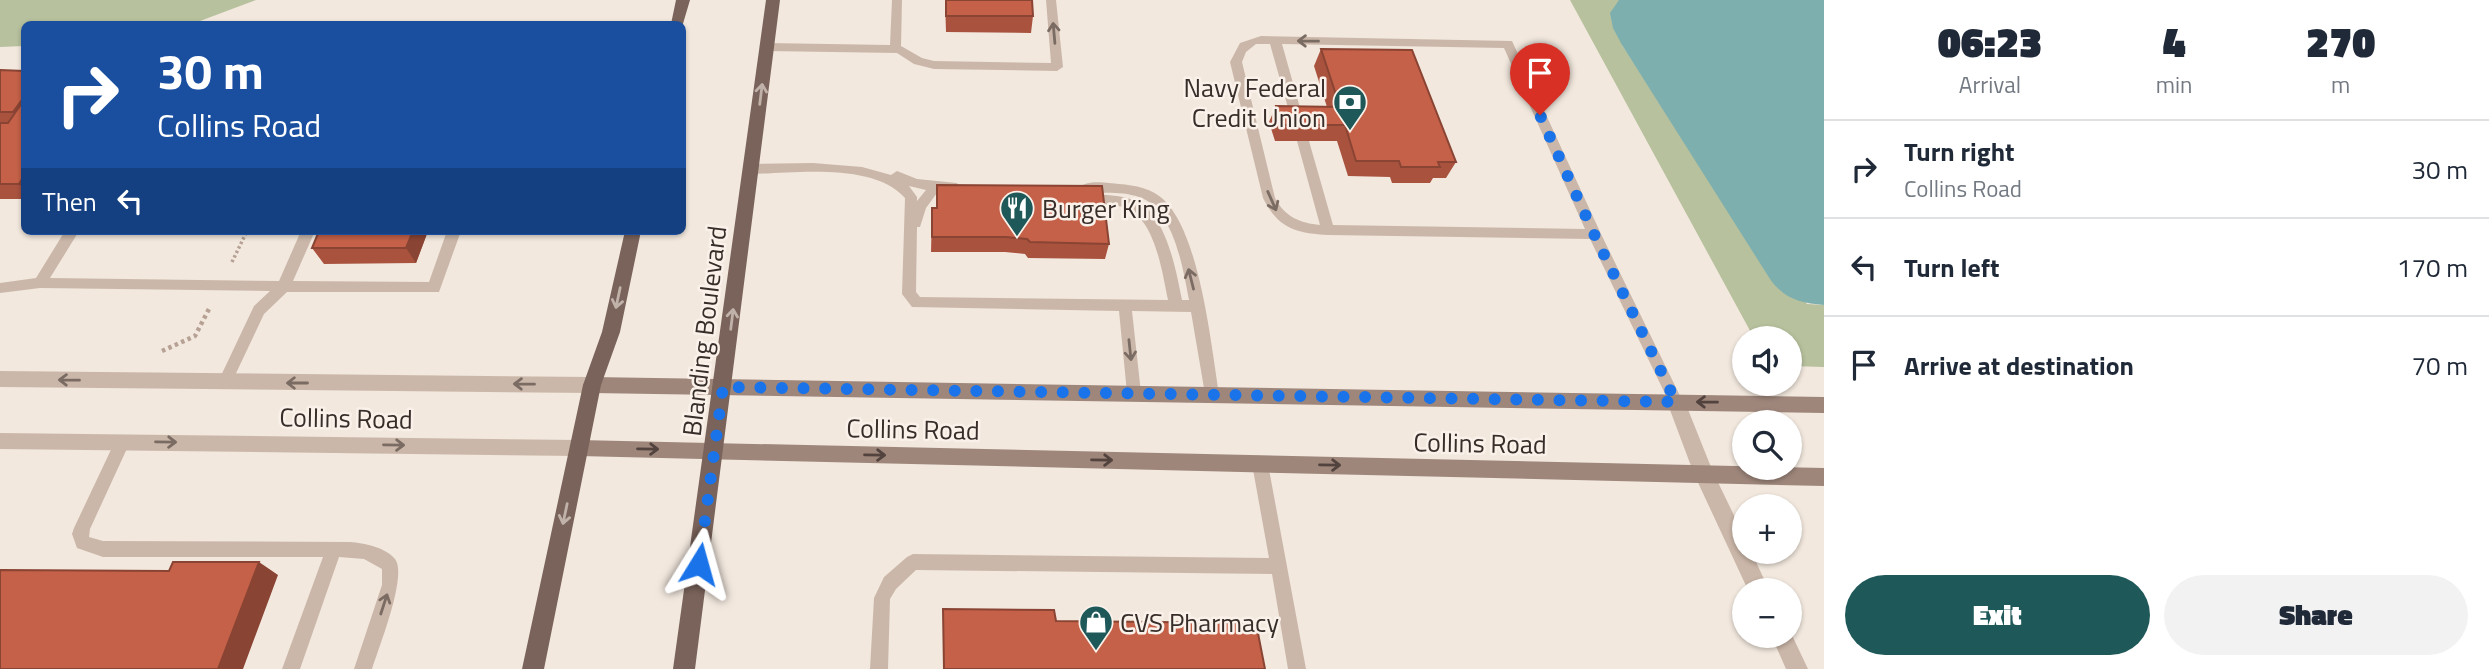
<!DOCTYPE html>
<meta charset="utf-8">
<style>
body{margin:0;font-family:"Titillium Web",sans-serif;background:#f2f2f3;color:#1f2937;height:100vh;display:flex;flex-direction:column;font-size:26px;white-space:nowrap}
*{box-sizing:border-box;margin:0}
p{font-size:23px;color:#747a83}
.icon{flex:none;width:38px;height:38px;fill:none;stroke:currentColor;stroke-width:2;stroke-linecap:round;stroke-linejoin:round}
.map{position:relative;flex:1;overflow:hidden}
.details{display:flex;flex-direction:column;background:#fff;width:665px}
.details>*{flex:none}
.guide{position:absolute;left:21px;top:21px;width:665px;height:214px;border-radius:10px;box-shadow:0 2px 5px #0004;background:#1a4fa0;color:#fff;overflow:hidden}
.controls{position:absolute;left:1732px;top:326px;display:grid;gap:14px}
.controls a{display:grid;place-items:center;width:70px;height:70px;border-radius:50%;background:#fff;box-shadow:0 2px 5px #0004;font-size:35px}
.pin{position:absolute;display:grid;place-items:center;width:60px;height:60px;color:#fff;margin:-72px -30px;border-radius:50% 50% 50% 0;rotate:-45deg;box-shadow:0 0 7px #0007}
.pin .icon{rotate:45deg}
.me{position:absolute;width:77px;margin:-38px;rotate:8deg;stroke-linejoin:round;filter:drop-shadow(0 0 5px #0008)}
.turn{display:flex;align-items:center;gap:24px;height:147px;padding:0 21px;font-size:32px}
.turn .icon{width:91px;height:91px;stroke-width:2.5}
.turn b{display:block;font-size:49px;line-height:60px}
.then{display:flex;align-items:center;height:66px;padding:0 21px;background:#0003;gap:14px;font-size:26px}
.eta{display:flex;justify-content:space-evenly;align-items:center;height:119px;text-align:center}
.eta b{font-size:42px;font-weight:800;line-height:49px}
.primary-button{display:flex;gap:14px;margin-top:auto;padding:14px 21px}
.primary-button a{flex:1;height:80px;border-radius:42px;background:#1f5859;color:#fff;font-size:28px;font-weight:800;line-height:80px;text-align:center}
.primary-button a+a{background:#f2f2f3;color:#1f2937}
ul{padding:0;list-style:none}
li{display:flex;align-items:center;gap:21px;height:98px;padding:0 21px;border-top:2px solid #e0e1e3}
li div{flex:1}
li b{display:block;font-size:26px}
li em{font-style:normal}
main{display:flex;flex:1;min-height:0}
.map>svg:first-child{display:block}
</style>
<main>
<div class="map">
<svg width="1824" height="669" viewBox="0 0 1824 669">
<rect width="100%" height="100%" fill="#f2e8de"/>
<!-- green -->
<path fill="#b7c19d" d="M0,0H256L192,24H24V46L0,47Z
M1570,0H1619L1622,45L1676,128L1807,304L1824,305V367L1790,366V338H1754Z"/>
<!-- water -->
<path fill="#7dafaf" d="M1619,0H1824V305C1801,303 1784,299 1770,279L1622,45L1613,28L1610,13Z"/>
<g fill="none" stroke-linecap="round" stroke-linejoin="round">
<!-- path-far1 -->
<path stroke="#b6a194" stroke-width="3.5" stroke-dasharray="2.5 2.5" stroke-linecap="butt" d="M232,262L247,231"/>
<!-- path -->
<path stroke="#b6a194" stroke-width="4.5" stroke-dasharray="3.5 3.5" stroke-linecap="butt" d="M162,351L195,336L210,307"/>
<!-- service -->
<path fill="#cbb7a9" fill-rule="evenodd" d="M892,0H902L901,46L922,58L934,61L1051,63L1046,0H1056L1063,67L1057,71L934,69L914,64L897,53L767,51L761,47L767,43L890,45Z
M1261,36L1512,41L1601,234L1683,402L1681,406L1676,408L1671,406L1590,239L1328,235C1295,233 1278,228 1263,198L1230,62L1240,43ZM1256,44H1270L1292,122L1298,126L1304,122L1282,44L1504,48L1585,229L1333,225L1309,141L1303,137L1297,141L1320,225C1300,223 1285,217 1275,198L1242,62L1246,52Z
M813,163L862,167L891,175L897,171L917,179L957,183L959,186L957,189L937,193L926,208L920,227H917L916,292L920,297L1168,300C1162,272 1155,216 1123,207C1108,203 1093,206 1079,202L1078,199L1084,194C1102,195 1122,194 1138,202C1167,217 1176,271 1182,300H1189C1183,269 1174,209 1139,197C1122,191 1103,193 1085,193L1079,188C1086,179 1108,183 1119,184C1135,185 1153,189 1164,200C1200,235 1211,344 1219,394L1217,398L1212,400L1207,398L1205,394L1191,312L1132,311L1141,393L1139,397L1134,399L1129,397L1127,393L1119,311L912,307L902,294L905,198C874,162 794,173 751,174L745,169L751,164ZM909,186L926,190L917,201V197Z
M65,231H79L50,278L279,281L301,231H315L293,281L429,282L447,231H461L439,292H287L264,314L230,386L225,388L220,386L218,382L254,306L270,291L40,288L0,293V283L36,278Z
M122,435L127,437L130,442L90,529L89,537L103,541L350,542C364,543 385,547 395,559C408,575 378,649 372,669H354L382,585V569L364,559L339,557L300,669H282L323,557H103L77,548L72,534L74,528L117,437Z
M1260,457L1265,459L1268,464L1306,669H1288L1272,574L916,570L896,589L890,599L888,669H870L874,598L884,577L907,557L913,554L1269,558L1252,464L1255,459Z"/>
<!-- minor -->
<path fill="#cbb7a9" fill-rule="evenodd" d="M1676,394L1682,396L1685,402L1713,472L1745,538V551H1751L1769,590H1748L1694,474L1667,402L1670,396Z
M1790,631L1808,669H1786L1771,635H1790Z"/>
<!-- tertiary -->
<path fill="#cbb7a9" fill-rule="evenodd" d="M0,371L592,377L598,380L601,385L598,390L592,393L0,387Z
M0,433L579,440L586,442L588,448L586,454L579,456L0,449Z"/>
<!-- secondary -->
<path fill="#9e867b" fill-rule="evenodd" d="M592,377L1824,397V413L592,393L586,390L583,385L586,380Z
M579,440L1824,468V486L579,456L572,454L570,448L572,442Z"/>
<!-- primary -->
<path fill="#7a635a" fill-rule="evenodd" d="M676,0H690L682,27V24H671Z
M766,0H780L695,669H673Z
M625,231H641L620,332L601,385L544,669H522L583,385L602,332Z"/>
</g>
<!-- wall -->
<path fill="#a9533f" d="M945,0H1032L1033,16L1031,33L946,32Z
M1321,49L1456,162L1446,178H1433L1430,183H1392L1390,177L1348,176L1337,141H1275L1269,122L1276,106L1327,107L1314,66Z
M0,70L24,71V199H0Z
M932,208L1109,244L1105,259L1028,258L1025,254L1005,252H931Z
M319,231H428L416,263L324,264L312,248Z
M943,609L1056,621L1265,669H943Z"/>
<!-- shaded-wall -->
<path fill="#8a4433" d="M24,97V124L13,112Z
M24,176V189L19,184Z
M413,231H428L416,263L406,248Z
M259,562L278,575L243,669H218Z"/>
<!-- building -->
<path fill="#c56149" stroke="#8a4433" stroke-width="2" d="M946,0H1032L1033,16H946Z
M1321,49L1412,50L1456,162H1438L1440,167H1401L1399,161H1356L1345,125H1281L1276,106L1340,107Z
M0,70L24,71V97L13,112H0Z
M24,100V176L19,184H0V123H8Z
M937,185L1102,186L1109,244L1030,242L1027,239L1006,237H932V208H937Z
M319,231H413L406,248H312Z
M173,562H259L218,669H0V570L169,571Z
M943,609L1054,610L1056,621L1256,623L1265,669H944Z"/>
<!-- one-way arrows -->
<defs><path id="oneway-shaft" d="M-6 0H5M1.5-3L5.5 0L1.5 3" fill="none" stroke-width="1.6" stroke-linecap="round" stroke-linejoin="round" transform="scale(1.75)"/></defs>
<g stroke="#7a6b63">
<use href="#oneway-shaft" transform="translate(1054 33) rotate(-95)"/>
<use href="#oneway-shaft" transform="translate(1308 41) rotate(-179)"/>
<use href="#oneway-shaft" transform="translate(1272 201) rotate(66)"/>
<use href="#oneway-shaft" transform="translate(1191 279) rotate(-104)"/>
<use href="#oneway-shaft" transform="translate(1130 350) rotate(84)"/>
<use href="#oneway-shaft" transform="translate(69 380) rotate(-179)"/>
<use href="#oneway-shaft" transform="translate(297 383) rotate(-180)"/>
<use href="#oneway-shaft" transform="translate(524 384) rotate(-179)"/>
<use href="#oneway-shaft" transform="translate(166 442) rotate(1)"/>
<use href="#oneway-shaft" transform="translate(394 445) rotate(1)"/>
<use href="#oneway-shaft" transform="translate(384 604) rotate(-72)"/>
</g>
<g stroke="#c0b2a9">
<use href="#oneway-shaft" transform="translate(761 94) rotate(-83)"/>
<use href="#oneway-shaft" transform="translate(618 298) rotate(102)"/>
<use href="#oneway-shaft" transform="translate(732 319) rotate(-83)"/>
<use href="#oneway-shaft" transform="translate(565 514) rotate(102)"/>
</g>
<g stroke="#52433e">
<use href="#oneway-shaft" transform="translate(1707 402) rotate(-179)"/>
<use href="#oneway-shaft" transform="translate(648 449) rotate(1)"/>
<use href="#oneway-shaft" transform="translate(875 455) rotate(1)"/>
<use href="#oneway-shaft" transform="translate(1102 460) rotate(1)"/>
<use href="#oneway-shaft" transform="translate(1330 465) rotate(1)"/>
</g>
<g fill="none" stroke-linecap="round" stroke-linejoin="round">
<!-- route -->
<path stroke="#1a73e8" stroke-width="12" stroke-dasharray="0 21.6" d="M699,564L723,387L1676,402L1594,234L1540,115"/>
</g>
<!-- icons -->
<defs>
<g id="bank-pin" transform="scale(1.75)"><path d="M0 17L-7.5 6A9.5 9.5 0 1 1 7.5 6Z" fill="#1f5859" stroke="#faf2ea"/><path d="M-6-4H6V4H-6ZM0-2.3a2.3 2.3 0 1 0 0 4.6a2.3 2.3 0 1 0 0-4.6Z" fill="#fff"/></g>
<g id="restaurant-pin" transform="scale(1.75)"><path d="M0 17L-7.5 6A9.5 9.5 0 1 1 7.5 6Z" fill="#1f5859" stroke="#faf2ea"/><path d="M-5-6h1v4h1v-4h1v4h1v-4h1v5L-1.5 .5V6h-2V.5L-5-1ZM5-6V6H3V1.5H1.5Q1.5-4 5-6Z" fill="#fff"/></g>
<g id="shop-pin" transform="scale(1.75)"><path d="M0 17L-7.5 6A9.5 9.5 0 1 1 7.5 6Z" fill="#1f5859" stroke="#faf2ea"/><path d="M-5-2.5h2.3a2.7 3.5 0 0 1 5.4 0H5L5.5 6h-11ZM-1.5-2.5h3a1.5 2.3 0 0 0-3 0Z" fill="#fff"/></g>
</defs>
<g fill-rule="evenodd">
<use href="#bank-pin" x="1350" y="102"/>
<use href="#restaurant-pin" x="1017" y="208"/>
<use href="#shop-pin" x="1096" y="622"/>
</g>
<g text-anchor="middle" dominant-baseline="central" stroke-width="5" stroke-linejoin="round" paint-order="stroke">
<!-- poi labels -->
<g font-size="26" fill="#382d29" stroke="#faf2ea" text-anchor="start">
<text x="1326" y="87" text-anchor="end">Navy Federal<tspan x="1326" dy="30">Credit Union</tspan></text>
<text x="1042" y="208">Burger King</text>
<text x="1120" y="622">CVS Pharmacy</text>
</g>
<!-- street labels -->
<g font-size="26" fill="#382d29" stroke="#faf2ea">
<text transform="translate(704 331) rotate(-83)">Blanding Boulevard</text>
<text transform="translate(346 418) rotate(1)">Collins Road</text>
<text transform="translate(913 429) rotate(1)">Collins Road</text>
<text transform="translate(1480 443) rotate(1)">Collins Road</text>
</g>
</g>
</svg>
<div class="controls">
<a><svg class="icon" aria-label="sound" viewBox="0 0 24 24"><path d="M4 9h4l5-4v14l-5-4H4zM17 9q2 3 0 6"/></svg></a>
<a><svg class="icon" aria-label="search" viewBox="0 0 24 24"><circle cx="10" cy="10" r="6"/><path d="M15 15l6 6"/></svg></a>
<a>+</a>
<a>−</a>
</div>
<div class="pin" style="left:1540px;top:115px;background:#d93025"><svg class="icon" aria-label="arrive" viewBox="0 0 24 24"><path d="M6 21V4h12l-3 4 3 4H6"/></svg></div>
<svg class="me" style="left:699px;top:564px" viewBox="-20 -20 40 40"><path d="M0-17L14 15 0 8-14 15z" fill="#1a73e8" stroke="#fff" stroke-width="4"/></svg>
<div class="guide">
<div class="turn"><svg class="icon" aria-label="right" viewBox="0 0 24 24"><path d="M7 20v-9h11M14 6l5 5-5 5"/></svg><div><b>30 m</b>Collins Road</div></div>
<div class="then">Then<svg class="icon" aria-label="left" viewBox="0 0 24 24"><path d="M17 20v-9H6M10 6l-5 5 5 5"/></svg></div>
</div>
</div>
<section class="details">
<div class="eta">
<div><b>06:23</b><p>Arrival</p></div>
<div><b>4</b><p>min</p></div>
<div><b>270</b><p>m</p></div>
</div>
<ul>
<li><svg class="icon" aria-label="right" viewBox="0 0 24 24"><path d="M7 20v-9h11M14 6l5 5-5 5"/></svg><div><b>Turn right</b><p>Collins Road</p></div><em>30 m</em></li>
<li><svg class="icon" aria-label="left" viewBox="0 0 24 24"><path d="M17 20v-9H6M10 6l-5 5 5 5"/></svg><div><b>Turn left</b></div><em>170 m</em></li>
<li><svg class="icon" aria-label="arrive" viewBox="0 0 24 24"><path d="M6 21V4h12l-3 4 3 4H6"/></svg><div><b>Arrive at destination</b></div><em>70 m</em></li>
</ul>
<div class="primary-button"><a>Exit</a><a>Share</a></div>
</section>
</main>
